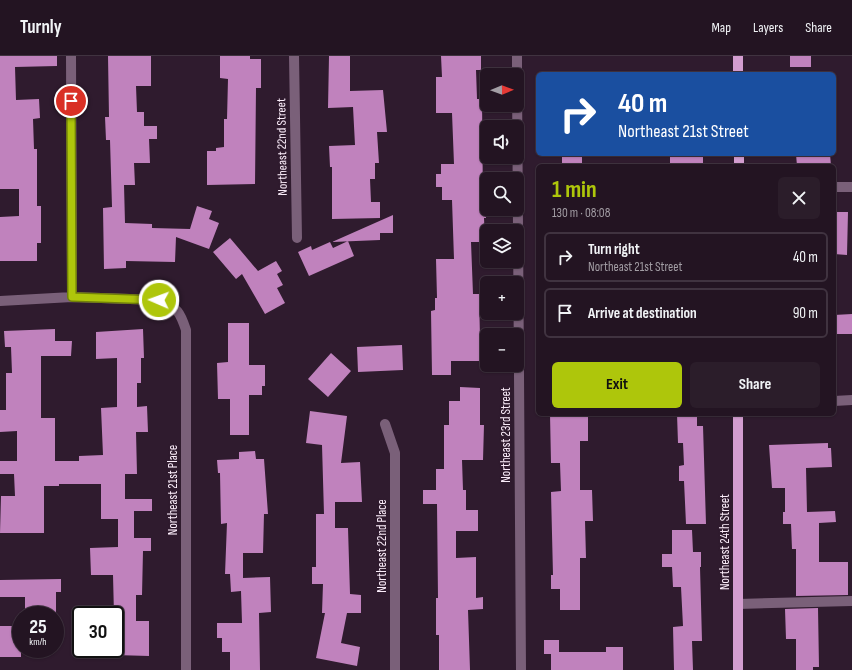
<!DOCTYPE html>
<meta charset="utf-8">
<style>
body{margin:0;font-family:"Sofia Sans Condensed",sans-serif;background:#2b1d2a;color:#f1f3f6;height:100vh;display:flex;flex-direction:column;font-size:15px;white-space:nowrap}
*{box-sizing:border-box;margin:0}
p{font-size:13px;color:#a39ea5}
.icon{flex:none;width:22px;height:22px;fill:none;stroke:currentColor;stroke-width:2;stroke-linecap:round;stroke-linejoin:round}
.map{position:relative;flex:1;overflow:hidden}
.drawer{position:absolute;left:536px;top:108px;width:300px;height:252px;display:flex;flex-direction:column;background:#231422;border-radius:6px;box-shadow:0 1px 3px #0004,0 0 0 1px #403340}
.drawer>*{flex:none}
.guide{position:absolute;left:536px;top:16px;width:300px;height:84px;border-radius:6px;box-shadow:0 1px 3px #0004,0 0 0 1px #403340;background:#1a4fa0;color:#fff;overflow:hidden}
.needle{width:26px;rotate:89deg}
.fabs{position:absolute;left:480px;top:12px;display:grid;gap:8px}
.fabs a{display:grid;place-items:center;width:44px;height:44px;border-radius:6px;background:#231422;box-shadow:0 1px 3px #0004,0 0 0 1px #403340;font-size:20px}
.speed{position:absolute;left:12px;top:550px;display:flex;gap:8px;font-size:20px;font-weight:700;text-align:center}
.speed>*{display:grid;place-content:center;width:52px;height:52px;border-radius:50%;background:#231422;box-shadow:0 1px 3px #0004,0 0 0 1px #403340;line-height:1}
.speed small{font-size:10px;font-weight:400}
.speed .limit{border:2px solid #111;border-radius:6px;background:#fff;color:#111}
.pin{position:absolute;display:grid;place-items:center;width:34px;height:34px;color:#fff;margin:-17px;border:2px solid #fff;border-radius:50%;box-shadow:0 1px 4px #0007}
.me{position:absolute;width:44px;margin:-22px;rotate:272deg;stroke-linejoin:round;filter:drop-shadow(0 0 3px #0008)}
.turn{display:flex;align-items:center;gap:14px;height:84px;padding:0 16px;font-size:18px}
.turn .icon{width:52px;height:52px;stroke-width:2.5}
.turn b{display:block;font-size:28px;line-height:34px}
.round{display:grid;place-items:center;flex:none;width:42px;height:42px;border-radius:6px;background:#2b1d2a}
.summary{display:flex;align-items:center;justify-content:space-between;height:68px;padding:0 16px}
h1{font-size:24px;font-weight:700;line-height:30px;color:#aec60b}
.button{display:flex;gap:8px;margin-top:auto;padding:8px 16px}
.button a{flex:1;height:46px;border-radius:6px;background:#aec60b;color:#111;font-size:16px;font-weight:700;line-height:46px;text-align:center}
.button a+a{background:#2b1d2a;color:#f1f3f6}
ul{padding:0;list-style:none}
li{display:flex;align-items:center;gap:12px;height:50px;margin:0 8px 6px;padding:0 8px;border:2px solid #403340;border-radius:6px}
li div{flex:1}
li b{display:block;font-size:15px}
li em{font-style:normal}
header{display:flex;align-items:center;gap:24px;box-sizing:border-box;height:56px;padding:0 20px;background:#231422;border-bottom:1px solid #403340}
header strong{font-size:19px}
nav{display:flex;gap:22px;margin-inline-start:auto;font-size:14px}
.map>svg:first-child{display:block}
</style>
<header>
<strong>Turnly</strong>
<nav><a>Map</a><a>Layers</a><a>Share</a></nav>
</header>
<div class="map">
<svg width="852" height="614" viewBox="0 0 852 614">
<rect width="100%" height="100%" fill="#2f1b2e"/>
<!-- building -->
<path fill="#c082bd" d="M0,0H57V10L15,11L16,44L39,43L40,62L33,63L34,93H37V150H41V187H37V205H0V161L19,160V133H0Z
M108,0H151V30H136L137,56H144V70H157V83H149L150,107H134L135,129H124L125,167L152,168V172L190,173L197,150L212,155L209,163L219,167L209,193L176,181L175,206L126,205V212L104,213L103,152L112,151L110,84H106L105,61H109Z
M220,0H250V3H261V32H256L255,128L207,129V95H216V92L224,91V63H227L228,23L220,22Z
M329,0H350V35L383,34L387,76H377L379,107H375V123H370L371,146H380V162L332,163V111H330L329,90L355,89L353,51L328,52Z
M441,0H481V14H476L477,43H482L483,150H486V162H484L485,186H471L473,238H479L480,283H485L486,305H451V319H432L431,255L435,254V242H437L436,203H454L452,144H442V131H436V118H441V108H454L452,57H436V21H442Z
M790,0H811V11H790Z
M562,98H582V110H562Z
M670,98H703V110H670Z
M796,98H830L831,110H797Z
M834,156H848L847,199L834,198Z
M393,159V177H380V184L332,186Z
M230,182L258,215L276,205L282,215L277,218L283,229L277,232L285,247L265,258L242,218L236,223L213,196Z
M348,185L354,200L309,220L298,196L311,190L312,194L330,186L333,192Z
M852,258V278H834V259Z
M228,267H249V309H265V330H262V339H249V379H230V343H218L217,307L228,306Z
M55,273V285H72L71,300H41V362H55V405H79V400L103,399L101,352L117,351V302L96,303V276L143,273L144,302H141V327H137V351L147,350L148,376H136L137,418H125V443H152V455H134V482H151V495H143L142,539H136V565H149V600L115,599L113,519H91L90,492L118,491V463H101V428H59V430H44V477H0L1,440H15L14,418H0V405H17V375L0,376V354H6V317H12L11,291H5L4,275Z
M402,289L403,314L358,316L357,291Z
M331,297L351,315L328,341L308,323Z
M460,331L480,332V369H484L483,404H462L463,434H466V454H478V475H456V502L476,501V542L483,541V553L468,554L470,614H439V579H436V542H438L437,448H423V434H436V413H444V369H449V345H460Z
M310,355L347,360L341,407L360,406L362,446H335V472H348L350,538L361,539V557H347L341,587L360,591L357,610L316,602L325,557H322L323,528H312V511H316V458H324L322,389L306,387Z
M550,358H588V385H580V434H592L593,465H585L586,502H580V554H560V533H551V519H553L551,436L561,435L560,407H551Z
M677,358H697V370H703L706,468H686L684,425H679V410L684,409L683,387H678Z
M828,387V392H831L832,411L806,412L807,456L835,455L836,466L819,467V506H848V539L796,540V493H792L791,468H783V456H785V432H772L769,389Z
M255,395L256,403H264L268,458H264L263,497H243V522L270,521L271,556L259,557L260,614H230V596H222V582H217V567H242L241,535L231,536L230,518H225L227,467L221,468L220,417H218L217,404L239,403V396Z
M672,474H692L693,496H701V511H700L702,585H692L693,614H674L673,571L683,570L681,531H673L672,511H662V498H672Z
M61,523V536H56V558L25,559V541H0V524Z
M818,552L819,611H813V614H796V583H786L785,553Z
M0,570H21V601H0Z
M544,584H559V596H606V591H623V614H551V598H544Z"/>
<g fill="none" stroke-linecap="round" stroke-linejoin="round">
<!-- minor -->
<path stroke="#7a6079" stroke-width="10" d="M71,0L72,241
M294,0L297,182
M517,0V19
M517,24L521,614
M834,131H852
M0,245L72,241L159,244C178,252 180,256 186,274V614
M834,345L852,344
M385,368L395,397V614
M738,548L852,545"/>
<!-- major -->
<path stroke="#d39dd0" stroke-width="10" d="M738,0V18
M739,98V110
M738,358V614"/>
</g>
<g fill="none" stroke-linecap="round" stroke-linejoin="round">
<!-- route casing -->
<g stroke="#718107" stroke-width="10">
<path id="route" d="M71,45L72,241L159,244"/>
</g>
<!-- route -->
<use href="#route" stroke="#aec60b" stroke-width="7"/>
</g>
<g text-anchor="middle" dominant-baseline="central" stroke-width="4" stroke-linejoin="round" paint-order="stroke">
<!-- street labels -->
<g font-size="13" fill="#fbedfa" stroke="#2f1b2e">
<text transform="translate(282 91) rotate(-91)">Northeast 22nd Street</text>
<text transform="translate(506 379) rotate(-90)">Northeast 23rd Street</text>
<text transform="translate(173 434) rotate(-90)">Northeast 21st Place</text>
<text transform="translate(725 486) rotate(-90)">Northeast 24th Street</text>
<text transform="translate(382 490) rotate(-90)">Northeast 22nd Place</text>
</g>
</g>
</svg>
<div class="fabs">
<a><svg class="needle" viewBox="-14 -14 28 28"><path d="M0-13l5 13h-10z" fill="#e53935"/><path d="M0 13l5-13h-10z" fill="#a39ea5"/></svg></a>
<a><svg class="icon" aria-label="sound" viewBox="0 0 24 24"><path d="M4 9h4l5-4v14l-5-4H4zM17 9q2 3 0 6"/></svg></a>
<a><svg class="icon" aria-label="search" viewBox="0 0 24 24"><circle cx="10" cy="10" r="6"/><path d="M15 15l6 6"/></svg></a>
<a><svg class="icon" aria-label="layers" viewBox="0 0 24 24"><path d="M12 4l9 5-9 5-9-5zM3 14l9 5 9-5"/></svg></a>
<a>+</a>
<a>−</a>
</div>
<div class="speed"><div>25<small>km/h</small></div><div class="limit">30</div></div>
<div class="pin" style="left:71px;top:45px;background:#d93025"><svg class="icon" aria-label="arrive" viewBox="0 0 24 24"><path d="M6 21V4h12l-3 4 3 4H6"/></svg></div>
<svg class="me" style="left:159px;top:244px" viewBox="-20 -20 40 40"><circle r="17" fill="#aec60b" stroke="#fff" stroke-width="3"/><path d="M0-11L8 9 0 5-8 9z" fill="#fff"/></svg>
<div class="guide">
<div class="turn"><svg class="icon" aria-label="right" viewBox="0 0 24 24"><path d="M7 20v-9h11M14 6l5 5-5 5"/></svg><div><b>40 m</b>Northeast 21st Street</div></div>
</div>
<section class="drawer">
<div class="summary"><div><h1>1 min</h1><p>130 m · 08:08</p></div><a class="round"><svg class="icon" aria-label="close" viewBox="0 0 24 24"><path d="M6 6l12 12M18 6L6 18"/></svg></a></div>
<ul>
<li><svg class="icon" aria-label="right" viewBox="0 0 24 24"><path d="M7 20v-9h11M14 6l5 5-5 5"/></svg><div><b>Turn right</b><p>Northeast 21st Street</p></div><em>40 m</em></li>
<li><svg class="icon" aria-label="arrive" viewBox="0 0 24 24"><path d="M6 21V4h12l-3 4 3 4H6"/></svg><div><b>Arrive at destination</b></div><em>90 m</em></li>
</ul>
<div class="button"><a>Exit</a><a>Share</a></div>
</section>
</div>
